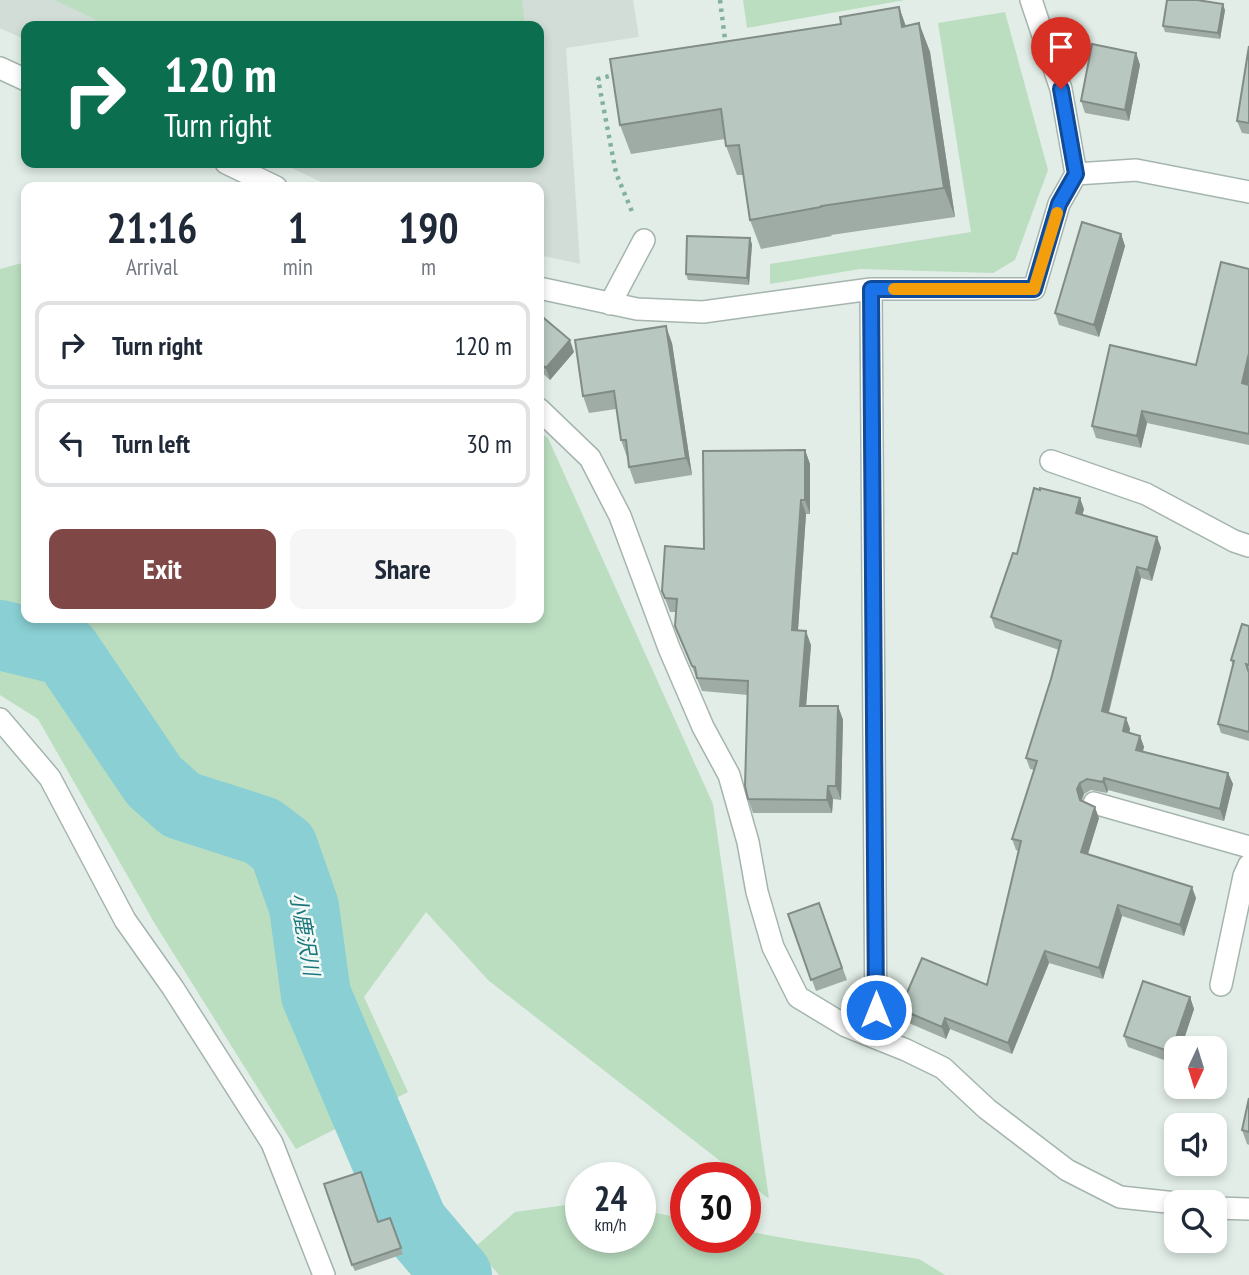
<!DOCTYPE html>
<meta charset="utf-8">
<style>
body{margin:0;font-family:"PT Sans Narrow","Noto Sans JP",sans-serif;background:#f6f6f7;color:#1f2937;height:100vh;display:flex;flex-direction:column;font-size:26px;white-space:nowrap}
*{box-sizing:border-box;margin:0}
p{font-size:23px;color:#747a83}
.icon{flex:none;width:38px;height:38px;fill:none;stroke:currentColor;stroke-width:2;stroke-linecap:round;stroke-linejoin:round}
.map{position:relative;flex:1;overflow:hidden}
.drawer{position:absolute;left:21px;top:182px;width:523px;height:441px;display:flex;flex-direction:column;background:#fff;border-radius:14px;box-shadow:0 4px 10px #0003}
.drawer>*{flex:none}
.top-card{position:absolute;left:21px;top:21px;width:523px;height:147px;border-radius:14px;box-shadow:0 4px 10px #0003;background:#0b6e4f;color:#fff;overflow:hidden}
.needle{width:46px;rotate:184deg}
.buttons{position:absolute;left:1164px;top:1036px;display:grid;gap:14px}
.buttons a{display:grid;place-items:center;width:63px;height:63px;border-radius:14px;background:#fff;box-shadow:0 4px 10px #0003;font-size:35px}
.speed{position:absolute;left:565px;top:1162px;display:flex;gap:14px;font-size:35px;font-weight:700;text-align:center}
.speed>*{display:grid;place-content:center;width:91px;height:91px;border-radius:50%;background:#fff;box-shadow:0 4px 10px #0003;line-height:1}
.speed small{font-size:18px;font-weight:400}
.speed .limit{border:10px solid #d22;background:#fff;color:#111}
.pin{position:absolute;display:grid;place-items:center;width:60px;height:60px;color:#fff;margin:-72px -30px;border-radius:50% 50% 50% 0;rotate:-45deg;box-shadow:0 0 7px #0007}
.pin .icon{rotate:45deg}
.me{position:absolute;width:77px;margin:-38px;rotate:0deg;stroke-linejoin:round;filter:drop-shadow(0 0 5px #0008)}
.turn{display:flex;align-items:center;gap:24px;height:147px;padding:0 28px;font-size:32px}
.turn .icon{width:91px;height:91px;stroke-width:2.5}
.turn b{display:block;font-size:49px;line-height:60px}
.eta{display:flex;justify-content:space-evenly;align-items:center;height:119px;text-align:center}
.eta b{font-size:42px;font-weight:600;line-height:49px}
.cta{display:flex;gap:14px;margin-top:auto;padding:14px 28px}
.cta a{flex:1;height:80px;border-radius:14px;background:#7f4846;color:#fff;font-size:28px;font-weight:600;line-height:80px;text-align:center}
.cta a+a{background:#f6f6f7;color:#1f2937}
ul{padding:0;list-style:none}
li{display:flex;align-items:center;gap:21px;height:88px;margin:0 14px 10px;padding:0 14px;border:4px solid #e0e1e3;border-radius:14px}
li div{flex:1}
li b{display:block;font-size:26px}
li em{font-style:normal}
.map>svg:first-child{display:block}
</style>
<div class="map">
<svg width="1249" height="1275" viewBox="0 0 1249 1275">
<rect width="100%" height="100%" fill="#e2ede7"/>
<!-- built -->
<path fill="#d1ddd6" d="M0,0H633L639,37L566,48L580,264L539,255V187H332L281,163H539V26H26V40L0,28Z"/>
<!-- green -->
<path fill="#bbdec1" d="M55,0H522L525,26H109Z
M743,0H905L747,28Z
M1005,12L1048,170L1015,260L993,273L860,269L770,284V264L971,232L938,23Z
M26,262V618H539V432L548,438L713,804L769,1199L746,1181V1178H742L488,980L426,912L364,997L408,1092L296,1149L155,924L38,719L0,695V269Z
M581,1203V1237H640L641,1210L686,1219V1237H746V1231L806,1242L919,1259L945,1275H499L475,1247L515,1212Z"/>
<g fill="none" stroke-linecap="round" stroke-linejoin="round">
<!-- river -->
<path stroke="#89cfd3" stroke-width="70" d="M0,635L66,651L154,781L181,805L262,831L283,847L304,907L316,995L413,1223L457,1275"/>
<!-- street casing -->
<g stroke="#a5b5ae" stroke-width="24">
<path id="street" d="M1031,0L1061,89L1076,174
M0,68L26,80
M226,163L276,187
M539,288L637,309L703,312L871,289H1034L1059,204L1076,174L1136,170L1249,192
M871,289L876,1038
M610,304L644,240
M539,409L590,458L620,516L669,648L703,727L729,775L748,842L757,892L773,947L798,997L846,1026L906,1050L943,1068L987,1109L1067,1170L1120,1197L1176,1203
M1051,461L1146,494L1234,541L1249,546
M0,719L50,778L125,920L173,988L272,1143L324,1275
M1094,803L1249,847
M1221,985L1244,876L1249,865
M1214,1208L1249,1209"/>
</g>
<!-- path -->
<path stroke="#82b19e" stroke-width="4.5" stroke-dasharray="3.5 5" stroke-linecap="butt" d="M720,0L726,47
M617,74L598,79L616,173L633,214"/>
<!-- street -->
<use href="#street" stroke="#fff" stroke-width="21"/>
</g>
<!-- wall -->
<path fill="#9eaca5" d="M899,7L906,26L919,23L930,52L955,217L831,235L832,236L761,249L750,220L744,175H737L726,146L725,139L631,154L620,125L841,24Z
M1225,10L1220,39L1165,32L1163,26Z
M1249,46V134L1242,133L1237,121Z
M1136,53L1140,65L1129,121L1085,113L1081,101Z
M1121,234L1125,246L1099,337L1059,325L1055,313Z
M752,244L749,285L688,280L686,274Z
M539,314L574,352L550,380L539,370Z
M672,343L692,475L635,484L629,467L628,457H627L621,440L616,409L589,413L583,396Z
M1110,345L1249,385V445L1147,423L1141,448L1096,438L1092,426Z
M805,450L810,464V514H806L798,630L811,645L806,706H838L843,720L841,800L833,799L832,813H753L748,799V695L702,691L675,626L676,612H670L662,591Z
M1040,490L1084,509L1082,515L1157,537L1161,548L1152,581L1141,578L1109,713L1126,718L1130,729L1129,733L1140,736L1144,747L1143,751L1228,773L1233,784L1224,821L1108,790L1107,793L1091,790L1084,794L1082,801L1099,818L1088,854L1196,898L1184,936L1122,916L1103,979L1049,963L1012,1054L950,1029L946,1039L904,1021L900,1009L987,985L1018,851L1016,850L1012,839L1034,770L1030,769L1026,758L1051,679L1059,650L995,628L991,617L1017,554Z
M1249,626V741L1221,733L1218,724L1233,666L1231,660Z
M819,903L847,980L816,991L788,914Z
M1190,997L1194,1009L1181,1048H1176L1175,1064L1128,1047L1124,1036Z
M1249,1098V1145L1247,1144L1242,1130Z
M390,1218L403,1254L355,1271L352,1265L379,1222Z"/>
<!-- shaded-wall -->
<path fill="#818c86" d="M1223,4L1225,10L1220,39L1218,33Z
M899,7L909,36L902,27Z
M919,23L930,52L955,217L944,188Z
M1136,53L1140,65L1129,121L1125,110Z
M1121,234L1125,246L1099,337L1094,325Z
M750,238L752,244L749,285L747,278Z
M666,326L672,343L692,475L686,458Z
M570,340L574,352L550,380L546,368Z
M1249,353V383L1246,395L1242,383Z
M1142,411L1147,423L1141,448L1137,436Z
M805,450L810,464V514L805,500Z
M1080,498L1084,509L1080,524L1076,513Z
M801,500L806,514L797,644L792,630Z
M1157,537L1161,548L1152,581L1148,570Z
M1137,567L1141,578L1106,722L1102,711Z
M806,631L811,645L805,719L800,706Z
M838,706L843,720L841,800L836,786Z
M1126,718L1130,729L1127,742L1123,731Z
M1140,736L1144,747L1140,761L1136,750Z
M1228,773L1233,784L1224,821L1220,809Z
M1104,778L1108,790L1107,793L1103,782Z
M1080,783L1084,794L1081,800L1084,812L1077,789Z
M828,786L833,799L832,813L827,800Z
M1095,807L1099,818L1085,863L1081,852Z
M1192,887L1196,898L1184,936L1180,925Z
M1118,905L1122,916L1103,979L1099,968Z
M1045,951L1049,963L1012,1054L1008,1043Z
M1190,997L1194,1009L1181,1048H1176L1175,1064L1171,1052Z
M945,1018L950,1029L946,1039L942,1027Z"/>
<!-- building -->
<path fill="#b8c8c0" stroke="#818c86" stroke-width="2" d="M1167,0H1197L1223,4L1218,33L1163,26Z
M899,7L902,27L919,23L944,188L821,206V207L750,220L739,145L726,146L721,109L620,125L610,59L841,24L840,17Z
M1092,44L1136,53L1125,110L1081,101Z
M1249,46V123L1237,121Z
M1082,222L1121,234L1094,325L1055,313Z
M687,236L750,238L747,278L686,274Z
M1221,262L1249,269V353L1242,383L1249,385V434L1142,411L1137,436L1092,426L1110,345L1196,365Z
M539,314L570,340L546,368L539,362Z
M666,326L686,458L629,467L626,440H621L614,391L583,396L575,340Z
M805,450V500H801L792,630L806,631L800,706H838L836,786H828L827,800L748,799L745,786L748,681L697,678L695,667L692,666L675,626L677,599L665,598L662,591L665,546L704,549L703,451Z
M1034,488L1040,490V488L1080,498L1076,513L1157,537L1148,570L1137,567L1102,711L1126,718L1123,731L1140,736L1136,750L1228,773L1220,809L1104,778L1103,782L1087,779L1080,783L1077,789L1080,800L1095,807L1081,852L1192,887L1180,925L1118,905L1099,968L1045,951L1008,1043L945,1018L942,1027L900,1009L922,958L987,985L1021,841L1012,839L1037,761L1026,758L1051,679L1061,641L991,617L1013,553L1017,554Z
M1242,624L1249,626V665L1246,664L1249,673V732L1218,724L1234,661L1231,660Z
M819,903L842,968L811,980L788,914Z
M1143,981L1190,997L1171,1052L1124,1036Z
M1249,1098V1132L1242,1130Z
M361,1172L378,1222L390,1218L401,1248L352,1265L324,1184Z"/>
<g fill="none" stroke-linecap="round" stroke-linejoin="round">
<!-- route casing -->
<g stroke="#114b97" stroke-width="18">
<path id="route" d="M876,1010L871,289H1034L1059,204L1076,174L1061,89"/>
</g>
<!-- route -->
<use href="#route" stroke="#1a73e8" stroke-width="12"/>
<!-- slow -->
<path stroke="#f59e0b" stroke-width="12" d="M894,289H1034L1057,213"/>
</g>
<g text-anchor="middle" dominant-baseline="central" stroke-width="5" stroke-linejoin="round" paint-order="stroke">
<!-- water labels -->
<g font-size="21" font-style="italic" fill="#1a767c" stroke="#f3f9f6">
<text transform="translate(305 934) rotate(80)">小鹿沢川</text>
</g>
</g>
</svg>
<div class="buttons">
<a><svg class="needle" viewBox="-14 -14 28 28"><path d="M0-13l5 13h-10z" fill="#e53935"/><path d="M0 13l5-13h-10z" fill="#747a83"/></svg></a>
<a><svg class="icon" aria-label="sound" viewBox="0 0 24 24"><path d="M4 9h4l5-4v14l-5-4H4zM17 9q2 3 0 6"/></svg></a>
<a><svg class="icon" aria-label="search" viewBox="0 0 24 24"><circle cx="10" cy="10" r="6"/><path d="M15 15l6 6"/></svg></a>
</div>
<div class="speed"><div>24<small>km/h</small></div><div class="limit">30</div></div>
<div class="pin" style="left:1061px;top:89px;background:#d93025"><svg class="icon" aria-label="arrive" viewBox="0 0 24 24"><path d="M6 21V4h12l-3 4 3 4H6"/></svg></div>
<svg class="me" style="left:876px;top:1010px" viewBox="-20 -20 40 40"><circle r="17" fill="#1a73e8" stroke="#fff" stroke-width="3"/><path d="M0-11L8 9 0 5-8 9z" fill="#fff"/></svg>
<div class="top-card">
<div class="turn"><svg class="icon" aria-label="right" viewBox="0 0 24 24"><path d="M7 20v-9h11M14 6l5 5-5 5"/></svg><div><b>120 m</b>Turn right</div></div>
</div>
<section class="drawer">
<div class="eta">
<div><b>21:16</b><p>Arrival</p></div>
<div><b>1</b><p>min</p></div>
<div><b>190</b><p>m</p></div>
</div>
<ul>
<li><svg class="icon" aria-label="right" viewBox="0 0 24 24"><path d="M7 20v-9h11M14 6l5 5-5 5"/></svg><div><b>Turn right</b></div><em>120 m</em></li>
<li><svg class="icon" aria-label="left" viewBox="0 0 24 24"><path d="M17 20v-9H6M10 6l-5 5 5 5"/></svg><div><b>Turn left</b></div><em>30 m</em></li>
</ul>
<div class="cta"><a>Exit</a><a>Share</a></div>
</section>
</div>
